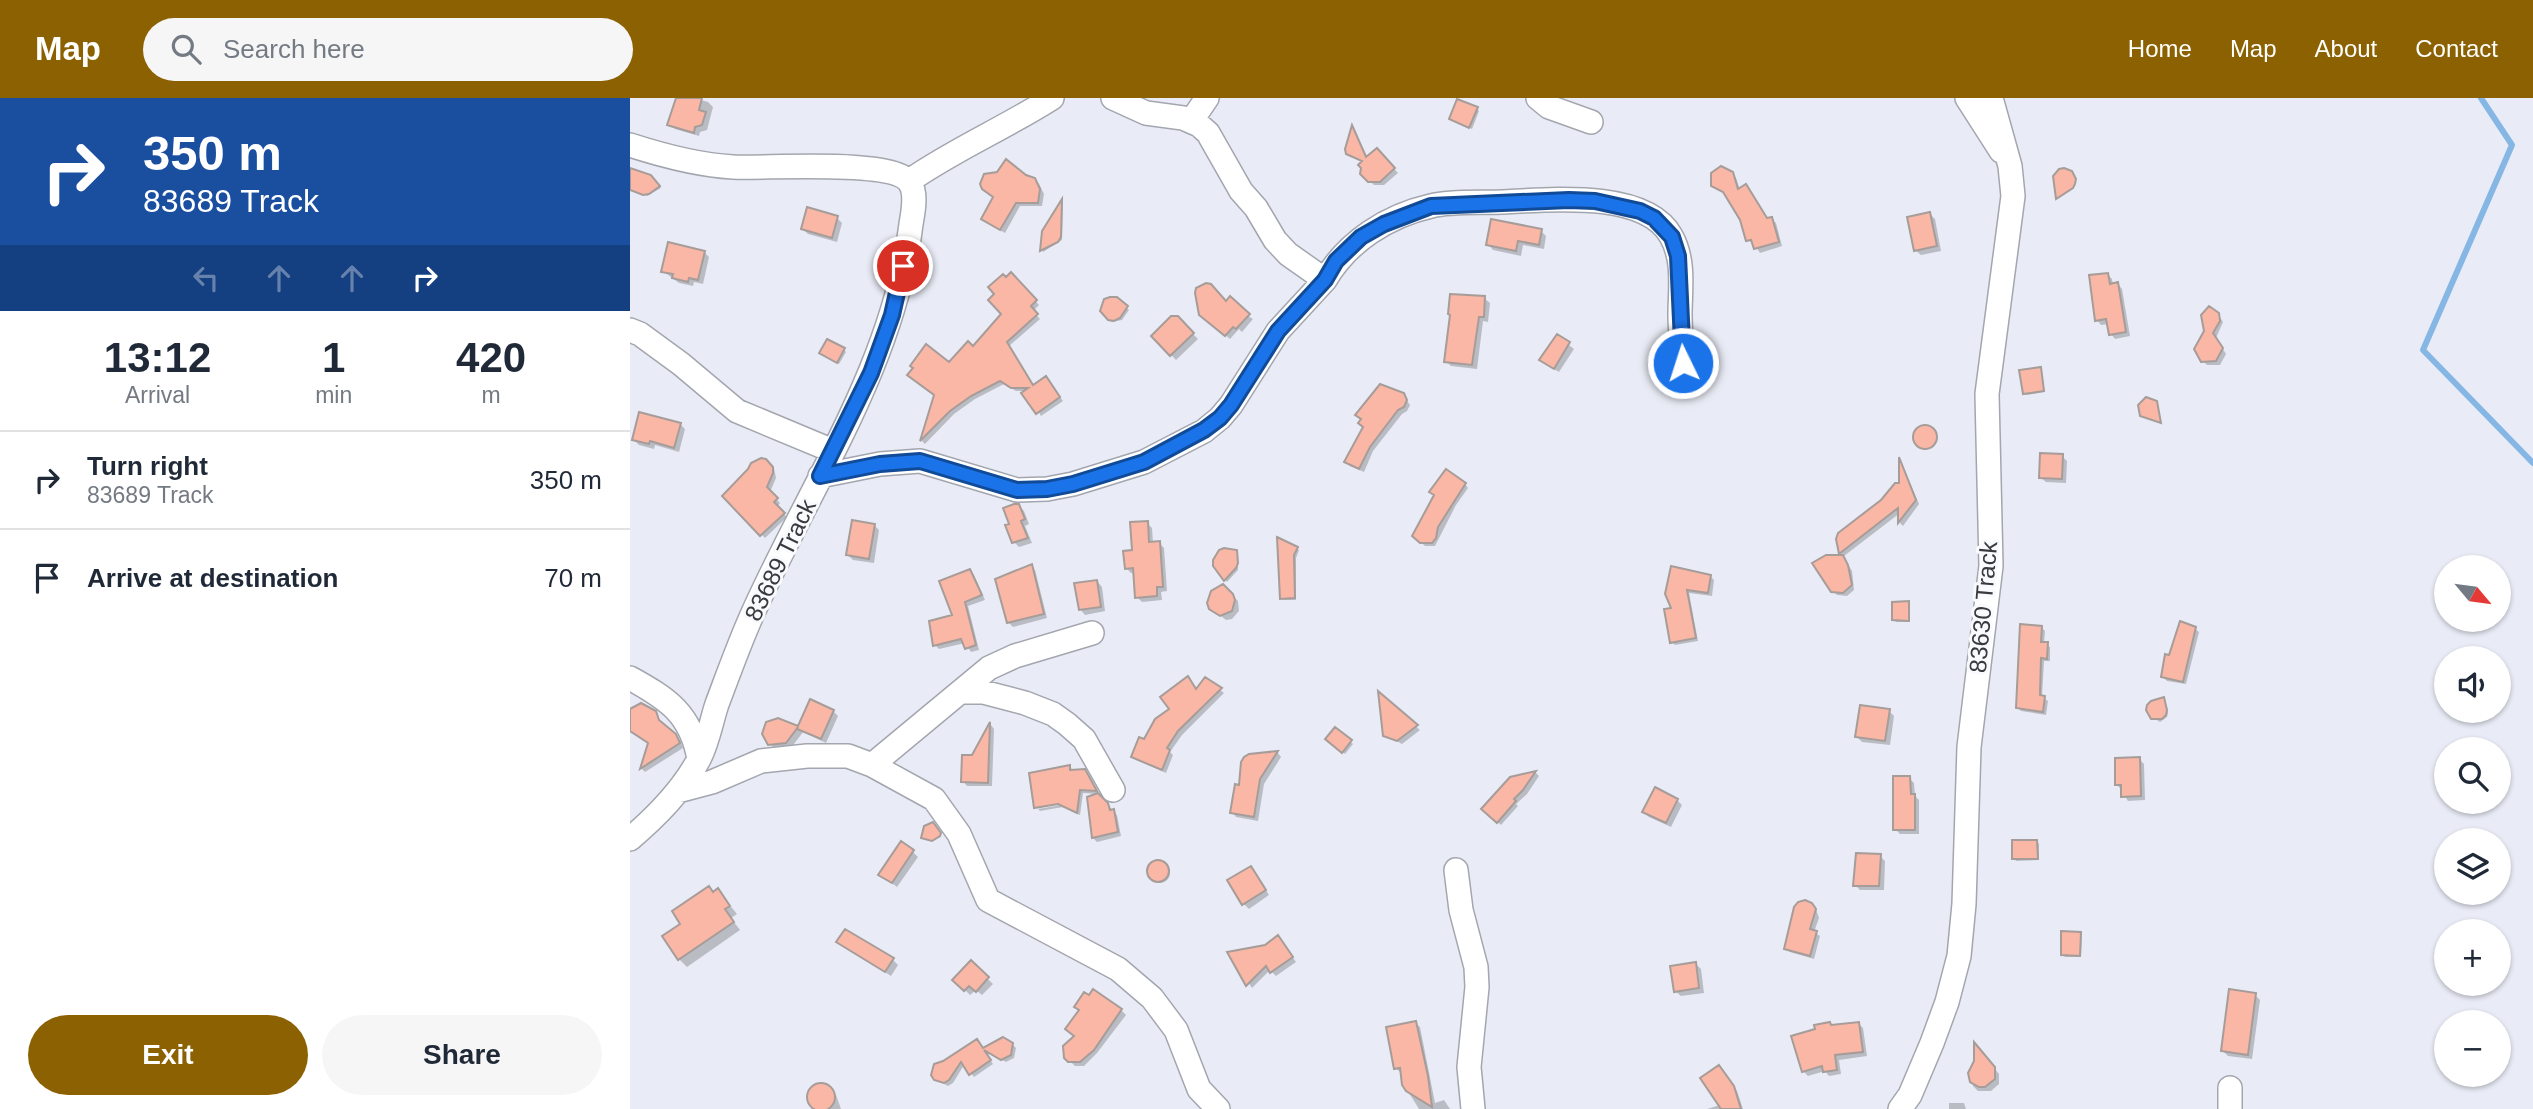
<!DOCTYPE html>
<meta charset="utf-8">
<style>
body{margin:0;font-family:Helvetica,sans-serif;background:#f6f6f7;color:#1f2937;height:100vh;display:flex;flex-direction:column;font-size:26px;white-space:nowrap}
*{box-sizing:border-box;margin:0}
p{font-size:23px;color:#747a83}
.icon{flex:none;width:38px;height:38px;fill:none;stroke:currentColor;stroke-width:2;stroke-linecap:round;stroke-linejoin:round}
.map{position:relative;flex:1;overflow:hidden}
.drawer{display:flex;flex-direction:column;background:#fff;width:630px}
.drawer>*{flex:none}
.top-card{background:#1a4fa0;color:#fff;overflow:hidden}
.needle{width:46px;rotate:119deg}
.fabs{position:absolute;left:1804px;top:457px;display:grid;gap:14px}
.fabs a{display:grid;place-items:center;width:77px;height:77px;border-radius:50%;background:#fff;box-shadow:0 2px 5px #0004;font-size:35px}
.pin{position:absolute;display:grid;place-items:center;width:60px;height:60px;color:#fff;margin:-30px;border:4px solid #fff;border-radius:50%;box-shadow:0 2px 7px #0007}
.me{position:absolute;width:77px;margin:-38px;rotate:356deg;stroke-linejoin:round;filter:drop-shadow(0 0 5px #0008)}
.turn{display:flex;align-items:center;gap:24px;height:147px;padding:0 28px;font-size:32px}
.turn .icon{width:91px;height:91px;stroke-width:2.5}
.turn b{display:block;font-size:49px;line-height:60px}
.lanes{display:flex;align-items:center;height:66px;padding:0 28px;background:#0003;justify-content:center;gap:35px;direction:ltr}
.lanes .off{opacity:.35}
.eta{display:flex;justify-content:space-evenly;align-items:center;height:119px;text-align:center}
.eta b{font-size:42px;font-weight:600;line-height:49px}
.cta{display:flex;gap:14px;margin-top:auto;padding:14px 28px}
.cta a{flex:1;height:80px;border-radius:42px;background:#8b6102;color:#fff;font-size:28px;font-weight:600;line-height:80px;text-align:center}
.cta a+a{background:#f6f6f7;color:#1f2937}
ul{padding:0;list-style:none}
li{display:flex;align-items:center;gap:21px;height:98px;padding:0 28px;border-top:2px solid #e0e1e3}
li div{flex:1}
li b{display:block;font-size:26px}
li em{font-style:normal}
header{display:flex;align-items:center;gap:42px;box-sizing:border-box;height:98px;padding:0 35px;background:#8b6102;color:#fff}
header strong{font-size:33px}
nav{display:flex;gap:38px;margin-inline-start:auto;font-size:24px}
.search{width:490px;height:63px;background:#f6f6f7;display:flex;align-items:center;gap:18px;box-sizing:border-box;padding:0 24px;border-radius:38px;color:#747a83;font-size:26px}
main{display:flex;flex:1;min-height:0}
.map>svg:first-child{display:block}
</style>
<header>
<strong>Map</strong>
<div class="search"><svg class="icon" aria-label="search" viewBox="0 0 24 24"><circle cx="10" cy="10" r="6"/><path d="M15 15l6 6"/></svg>Search here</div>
<nav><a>Home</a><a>Map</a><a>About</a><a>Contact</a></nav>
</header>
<main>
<section class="drawer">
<div class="top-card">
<div class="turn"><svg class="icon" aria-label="right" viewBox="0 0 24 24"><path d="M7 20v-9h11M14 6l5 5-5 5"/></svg><div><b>350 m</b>83689 Track</div></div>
<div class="lanes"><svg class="icon off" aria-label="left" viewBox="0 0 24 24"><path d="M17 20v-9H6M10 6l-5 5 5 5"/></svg><svg class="icon off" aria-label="ahead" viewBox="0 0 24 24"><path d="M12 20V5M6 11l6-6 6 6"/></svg><svg class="icon off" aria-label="ahead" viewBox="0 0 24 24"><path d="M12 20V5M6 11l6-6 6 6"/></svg><svg class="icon" aria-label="right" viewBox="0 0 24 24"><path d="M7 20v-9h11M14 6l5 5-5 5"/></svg></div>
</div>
<div class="eta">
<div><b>13:12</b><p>Arrival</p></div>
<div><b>1</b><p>min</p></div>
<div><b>420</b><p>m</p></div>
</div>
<ul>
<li><svg class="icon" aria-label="right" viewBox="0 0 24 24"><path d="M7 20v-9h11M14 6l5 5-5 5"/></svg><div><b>Turn right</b><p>83689 Track</p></div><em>350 m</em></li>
<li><svg class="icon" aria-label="arrive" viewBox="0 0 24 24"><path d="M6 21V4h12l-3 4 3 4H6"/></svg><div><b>Arrive at destination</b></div><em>70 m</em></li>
</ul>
<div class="cta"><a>Exit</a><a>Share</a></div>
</section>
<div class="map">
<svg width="1903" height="1011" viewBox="0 0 1903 1011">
<rect width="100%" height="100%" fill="#e9ecf6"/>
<!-- shadow -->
<path fill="#0003" d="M47,0H64L78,4L83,9L77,32L70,34L69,38L45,31L39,26Z
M847,11L849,13L842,31L821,21Z
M723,30L738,60L747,52L768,75L754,87H744L732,75L733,65L718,55Z
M1097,71L1106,80L1110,92L1138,122L1141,121L1146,125L1152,148L1130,155L1124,146L1118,142L1112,121L1096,96L1083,87Z
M0,72L20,78L31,90L17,98L0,89Z
M395,79L404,81L409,86L414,96L412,108H390L375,135L357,125L353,121L365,100Z
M433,104L432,142L413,154V133Z
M1300,116L1305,121L1311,153L1291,157L1285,152Z
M207,120L212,125L207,144L178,136L173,131Z
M911,133L916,138L914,151L893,147L891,158L863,152L858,146Z
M74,154L79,159L73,186L64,184L63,188L49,185L33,173Z
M381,176L409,207L403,213L410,221L379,248L404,288L419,284L433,303L411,318L397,293H386L374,286L345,301L324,316L295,346L292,343L306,297L319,266L343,251L373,216L376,182Z
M1478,177L1482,181L1483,187L1488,186L1492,191L1500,238L1485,241L1481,236L1479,226L1471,227L1467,222Z
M854,200L860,205L858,224L853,223L847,271L821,268L816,263Z
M486,201L499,212L492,222L481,224L474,217Z
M596,205L623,221L612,234L609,231L600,241L576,221Z
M1586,213L1593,224L1586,240L1596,256L1590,267H1577L1573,263Z
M545,218L568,241L546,262L523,238Z
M927,238L944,251L929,274L917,267Z
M214,252L216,254L209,266L194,257Z
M1410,271L1415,294L1397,297L1395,295Z
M773,297L780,307L777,313L772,316L743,353L734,374L720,368L716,364Z
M50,326L55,331L49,354L25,347L24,351L9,347L4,342Z
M1285 340a11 11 0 1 1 22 0a11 11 0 1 1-22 0Z
M1432,358L1437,363L1436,385L1416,384L1410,379Z
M136,363L144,370L146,380L140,394L150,405L147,409L157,419L135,440L94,398Z
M1271,363L1289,406L1273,428L1270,425V415L1214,458L1211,455L1208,441L1270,387Z
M835,386L838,390L826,407L805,448H795L784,438L806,398Z
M389,408L394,413L399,426L395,428L402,445L389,449L384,444L381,427Z
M517,425L522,430L523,445H529L534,450L537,493L531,494L532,502L512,504L507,499L505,475H501L496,470Z
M244,427L249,432L244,465L223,462L218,457Z
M649,442L669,452L666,460V502H654L652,500Z
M606,454L608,456V472L597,484L585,467Z
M1216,463L1222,473L1224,492L1217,498L1207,497L1203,493Z
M401,468L405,472L417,520L383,529L379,525Z
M340,473L344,477L355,502L338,508L349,552L341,554L335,545L309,551L305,547L324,518Z
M1080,478L1084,482L1082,498L1059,495L1068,543L1045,547L1042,544L1043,511L1037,496Z
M467,483L472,489L475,513L455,517L450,511Z
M593,488L608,503L609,513L602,521L596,522L581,510Z
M1278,505L1280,507V524H1266L1264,522Z
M1412,530L1415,533L1414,545L1420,549V563H1414L1412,599L1418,603L1416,617L1391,613L1387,609Z
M1565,531L1569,534L1556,586L1537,583L1533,579Z
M576,581L594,595L552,637L540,654L543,657L536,675L507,662L503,658L562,584L567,593Z
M750,597L790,632L772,646L755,637Z
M1533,601L1538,615L1537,619L1530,624L1522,619Z
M203,613L208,618L196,645L173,634L161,650L147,652L135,642L148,622L169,630Z
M1259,613L1264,618L1260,647L1232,644L1227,639Z
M25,614L32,627L50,642L53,650L15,674L12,671L20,646L0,629Z
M361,627L364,631L362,688H337L333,683Z
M706,631L723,646L715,656L698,641Z
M648,655L651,659L634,686L628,723L606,719L602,714L620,657Z
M1509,661L1514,666L1515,702L1498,703L1487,686Z
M440,669L444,673H454L469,696L453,695L450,717L433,709L410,713L408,711L437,706L436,703L407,710L401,676Z
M906,675L909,678L897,696L886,706L888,708L871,727L853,711L881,681Z
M1279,680L1284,685L1285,698L1289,702V736H1270L1265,731Z
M468,697L487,717L491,738L467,744L463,740Z
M1047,702L1052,707L1041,729L1019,719L1014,714Z
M1407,744L1409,746V762L1386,763L1384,760Z
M283,754L288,759L267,789L250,776Z
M1250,758L1255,763L1254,792H1230L1225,787Z
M520 775a10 10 0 1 1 20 0a10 10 0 1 1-20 0Z
M625,775L639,797L619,811L614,806Z
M88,793L107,816L101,820L110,832L57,869L49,861L53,826Z
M1186,811L1189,820L1184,834L1190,838L1184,861L1160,854L1156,850Z
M1450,836L1452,838L1451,859H1435L1433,857Z
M208,844L263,862L268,867L261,878Z
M652,844L666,864L646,878L640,872L622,890L600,856Z
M341,865L363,886L352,897L346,892L340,897L325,882Z
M1066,866L1071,871L1074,895L1051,898L1045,893Z
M1625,897L1630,902L1622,961L1598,958L1593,953Z
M491,912L496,917L467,955L454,968H445L440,963L446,939Z
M785,925L790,929L805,1005L814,1002L820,1011H789L774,987L771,975L766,970Z
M1228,925L1233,930L1237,958L1209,962L1211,976L1199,978L1195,973L1178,978L1173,973L1203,929Z
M382,946L386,950L384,960L376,964L354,952Z
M350,947L363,966L344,979L334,967L323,985L318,988L305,981L314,965Z
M1349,951L1369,976V986L1361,993H1348L1343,988L1340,975Z
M1093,974L1107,993L1113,1011H1077L1090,1007Z
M191,987L206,997L211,1011H185L180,1006L178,1001L181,991Z
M1319,1005H1334L1336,1011H1319Z"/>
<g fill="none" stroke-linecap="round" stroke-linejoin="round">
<!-- stream -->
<path stroke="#86b7e4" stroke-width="6" d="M1851,0L1882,47L1793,252L1903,365"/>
</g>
<!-- building -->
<path fill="#fab7a5" stroke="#a69c99" stroke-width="2" d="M46,0H72L69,12L76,14L72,27L65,29L64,35L37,27Z
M827,1L848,9L839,30L819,21Z
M722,27L736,59L747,50L765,70L750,84H738L730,76L731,70L728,67L732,63L716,56L715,51Z
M376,61L396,77L405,80L410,91L408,105H386L370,132L351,121L363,99L352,91L350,86L354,76L367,74Z
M1091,68L1103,74L1108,91L1116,86L1137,120L1142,119L1149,144L1124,151L1121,142L1116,143L1110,122L1093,94L1081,88V75Z
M0,70L21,77L30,88L19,96L13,97L0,92Z
M1434,70L1442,73L1446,81L1445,86L1443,90L1426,101L1423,78L1429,71Z
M432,101L431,139L428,144L410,153L412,133Z
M177,109L208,118L202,140L171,131Z
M1300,114L1307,148L1284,153L1277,119Z
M861,121L912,131L909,147L888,143L886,153L856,147Z
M38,144L75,153L68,182L59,180L58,184L42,180L43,176L31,174Z
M381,174L407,202L401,208L408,216L377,244L403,287L416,278L430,299L406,316L391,295L398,290H381L370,283L341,298L320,313L290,343L304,297L277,277L283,270L280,268L296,246L319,264L338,243L343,248L371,216L358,202L364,196L358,189L373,176L376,179Z
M1478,175L1480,186L1488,184L1496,234L1479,237L1476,221L1465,223L1459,177Z
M576,185L581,186L596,203L600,198L620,216L606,231L603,229L595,238L569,217L565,195L566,190Z
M820,196L855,198L854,219H849L842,267L814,264L820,217L818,216Z
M480,199H487L498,208L490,220L484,223L478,222L470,213L474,201Z
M1579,208L1589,215L1590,223L1583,235L1593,250L1586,263L1571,264L1564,251L1574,233L1571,217Z
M541,218H548L564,235L540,258L521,238Z
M927,236L940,244L924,271L909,262Z
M197,241L215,250L207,265L189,255Z
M1411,269L1414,293L1393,296L1389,272Z
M750,286L774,295L777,302L774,309L768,312L740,349L729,371L714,364L733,329L728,325L731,321L725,317Z
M1516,299L1527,303L1531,325L1510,318L1508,307Z
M9,314L51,325L44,350L20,343L19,346L2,342Z
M1283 339a12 12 0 1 1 24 0a12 12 0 1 1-24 0Z
M1410,355L1433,356L1432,381L1409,380Z
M1269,359L1286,402L1268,425V410L1209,456L1206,441L1208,435L1251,402L1265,385H1269Z
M131,360L136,361L143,369V375L137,389L148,400L144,404L155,415L130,438L92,398L118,371L121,365Z
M816,371L836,385L808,429L806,440L802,445H790L782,438L804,397L799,394Z
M384,406H389L395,421L391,423L398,440L382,445L375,427L379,426L373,410Z
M222,422L245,426L239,461L216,457Z
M518,423L519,444L530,443L533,489H527V498L505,500L503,470L495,471L493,453L502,452L500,424Z
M647,439L668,449L664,457L665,500L650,501Z
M594,450L607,452L608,465L606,470L594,483L583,468V462L589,452Z
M1196,457H1213L1218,467L1222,487L1213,495L1201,494L1182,465Z
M402,466L414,516L377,525L365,481Z
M1041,468L1081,477L1078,495L1057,492L1066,540L1040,545L1034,511L1041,510L1035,496Z
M340,471L352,497L335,504L346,547L335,551L331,541L303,548L299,523L322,517L309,483Z
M467,482L471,509L449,512L444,485Z
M593,486L603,496L605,502L602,513L590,518L579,511L577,505L581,493Z
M1279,503V523L1262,522V504Z
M1550,523L1566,529L1553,584L1531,579L1535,556L1539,557Z
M1390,526L1412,528L1411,544H1418L1417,561L1411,560L1410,597L1415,598L1413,614L1386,610Z
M558,578L566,591L575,579L592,590L548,633L537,650L540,652L532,672L501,659L509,639L514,641L525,621L539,611L530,599Z
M748,593L788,627L767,643L753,638Z
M1534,599L1537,612L1536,617L1532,621H1521L1516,612L1517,607L1521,603Z
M180,601L204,612L191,641L167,631L168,629L156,645L138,647L132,636L136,624L148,620L168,628Z
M11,605L26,613L29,622L46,636L50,645L10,671L18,645L0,633V611Z
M1230,607L1260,611L1255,643L1225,639Z
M360,624L358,685L331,684L332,657H342Z
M705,629L722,642L712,655L695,641Z
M648,653L630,681L624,719L600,715L605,686L609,687L611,664L614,659L619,656Z
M1510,659L1511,698L1491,699V687H1485V660Z
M440,667V672L455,671L467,693L450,692L447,715L428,706L404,710L399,675Z
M906,673L893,692L884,701L886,703L867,725L851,711L880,679Z
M1263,678H1280L1281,696H1285V732H1263Z
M1025,689L1048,701L1036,725L1012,714Z
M468,695L478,705L480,712L484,711L488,734L462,740L457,699Z
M303,724L311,735L310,738L302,743L291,740L294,728Z
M1382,742H1407L1408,761H1382Z
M271,743L284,752L262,785L248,777Z
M1226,755L1251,756L1249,788H1223Z
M517 773a11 11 0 1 1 22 0a11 11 0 1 1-22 0Z
M621,768L636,792L612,807L597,782Z
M79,788L83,794L88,790L100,808L95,811L104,824L48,862L32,838L50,826L42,813Z
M1175,802L1182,805L1186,811L1180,831L1187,833L1180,858L1154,851L1164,809L1168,804Z
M215,831L264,860L255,874L206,844Z
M1431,833L1451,834L1450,858L1431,857Z
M648,837L663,859L640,875L636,868L616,888L597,854L635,847Z
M341,862L359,879L346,894L339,888L334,893L322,882Z
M1066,864L1069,890L1044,894L1040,868Z
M463,891L492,911L464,952L450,964H438L434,960L433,948L444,938L435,931L449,912L444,909L454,894L459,897Z
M1599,891L1626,895L1618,957L1591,953Z
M786,923L798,978L802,1009L776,993L772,987L770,970L764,971L756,929Z
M1200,924L1201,927L1229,924L1233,954L1205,957L1207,972L1193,974L1192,968L1172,974L1161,938L1185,931L1184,927Z
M373,939L383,945L381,957L371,962L354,952L361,962L339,977L331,964L319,982L314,985L304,982L301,977L304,966L313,963L347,941L353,950Z
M1344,944L1365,969V981L1355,989H1349L1340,984L1338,975L1344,963Z
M1089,967L1104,988L1111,1011H1091L1070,980Z
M177 999a14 14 0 1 1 28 0a14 14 0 1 1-28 0Z"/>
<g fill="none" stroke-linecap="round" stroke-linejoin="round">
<!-- minor casing -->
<g stroke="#a3a6ae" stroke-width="26">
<path id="minor" d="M908,0L919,9L961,24
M1337,0L1371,53
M562,22L577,0
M0,47C34,58 68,67 103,69C135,71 264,60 280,85C287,96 283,114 281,126C264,268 179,389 122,517C109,546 98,577 87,606C81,624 78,644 69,661C52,693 27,718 0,741
M279,83C325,51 375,30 422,0
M695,182C717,144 757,118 801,108C823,103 848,105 871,104C916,102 1015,91 1041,138C1055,162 1050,192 1050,217C1050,233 1052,249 1053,265
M0,232L10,236L51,266L107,313L203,353
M190,378L250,366L290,363L387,392L417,391L443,386L514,364L574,333L590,320L601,307L648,233L695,182L658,156L645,142L626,110L611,93L578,35L569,27L553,20L516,15L483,0
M0,580C38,601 61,616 69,661
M330,594L359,570L385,558L462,535
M242,667L330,594H353L395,605L423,616L437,626L454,641L483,692
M48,693L82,684L131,663L177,658H218L242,667L304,701L329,736L358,802L488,871L522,900L546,932L569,991L588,1011
M826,772L831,812L846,869L847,889L839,969L843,1011
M1600,990V1011
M1270,1011L1280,997L1302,945L1317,904L1329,858L1334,806L1339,649L1361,468L1357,296L1383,98L1380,68L1361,0"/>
</g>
<!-- minor -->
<use href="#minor" stroke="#fff" stroke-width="23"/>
</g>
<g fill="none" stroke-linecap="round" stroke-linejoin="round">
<!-- route casing -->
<g stroke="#114b97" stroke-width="18">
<path id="route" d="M273,168L262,217L241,275L190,378L250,366L290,363L387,392L417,391L443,386L514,364L574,332L590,320L601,307L648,233L695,182L706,163L731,139L754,126L801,108L939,102L965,103L1010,113L1024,120L1042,139L1048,158L1053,265"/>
</g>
<!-- route -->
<use href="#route" stroke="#1a73e8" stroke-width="12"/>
</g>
<g text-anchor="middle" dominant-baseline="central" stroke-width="6" stroke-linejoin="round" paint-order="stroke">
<!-- street labels -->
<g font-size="24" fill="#393a3d" stroke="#f9fafd">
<text transform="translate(150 462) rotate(-64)">83689 Track</text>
<text transform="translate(1353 509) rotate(-85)">83630 Track</text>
</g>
</g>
</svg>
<div class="fabs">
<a><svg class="needle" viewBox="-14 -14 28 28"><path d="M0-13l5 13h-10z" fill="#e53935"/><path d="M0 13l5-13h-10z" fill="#747a83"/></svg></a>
<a><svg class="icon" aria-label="sound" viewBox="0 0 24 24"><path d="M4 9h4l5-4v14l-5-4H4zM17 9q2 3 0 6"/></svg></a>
<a><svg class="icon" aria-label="search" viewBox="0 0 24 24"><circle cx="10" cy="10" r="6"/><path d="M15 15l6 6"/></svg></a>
<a><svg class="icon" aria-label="layers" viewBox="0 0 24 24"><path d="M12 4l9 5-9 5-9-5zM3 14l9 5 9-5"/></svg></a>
<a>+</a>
<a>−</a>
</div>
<div class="pin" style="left:273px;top:168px;background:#d93025"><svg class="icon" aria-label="arrive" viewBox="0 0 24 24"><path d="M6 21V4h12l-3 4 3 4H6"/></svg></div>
<svg class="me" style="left:1053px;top:265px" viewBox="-20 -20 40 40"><circle r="17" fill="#1a73e8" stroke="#fff" stroke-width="3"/><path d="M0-11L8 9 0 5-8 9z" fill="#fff"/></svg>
</div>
</main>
